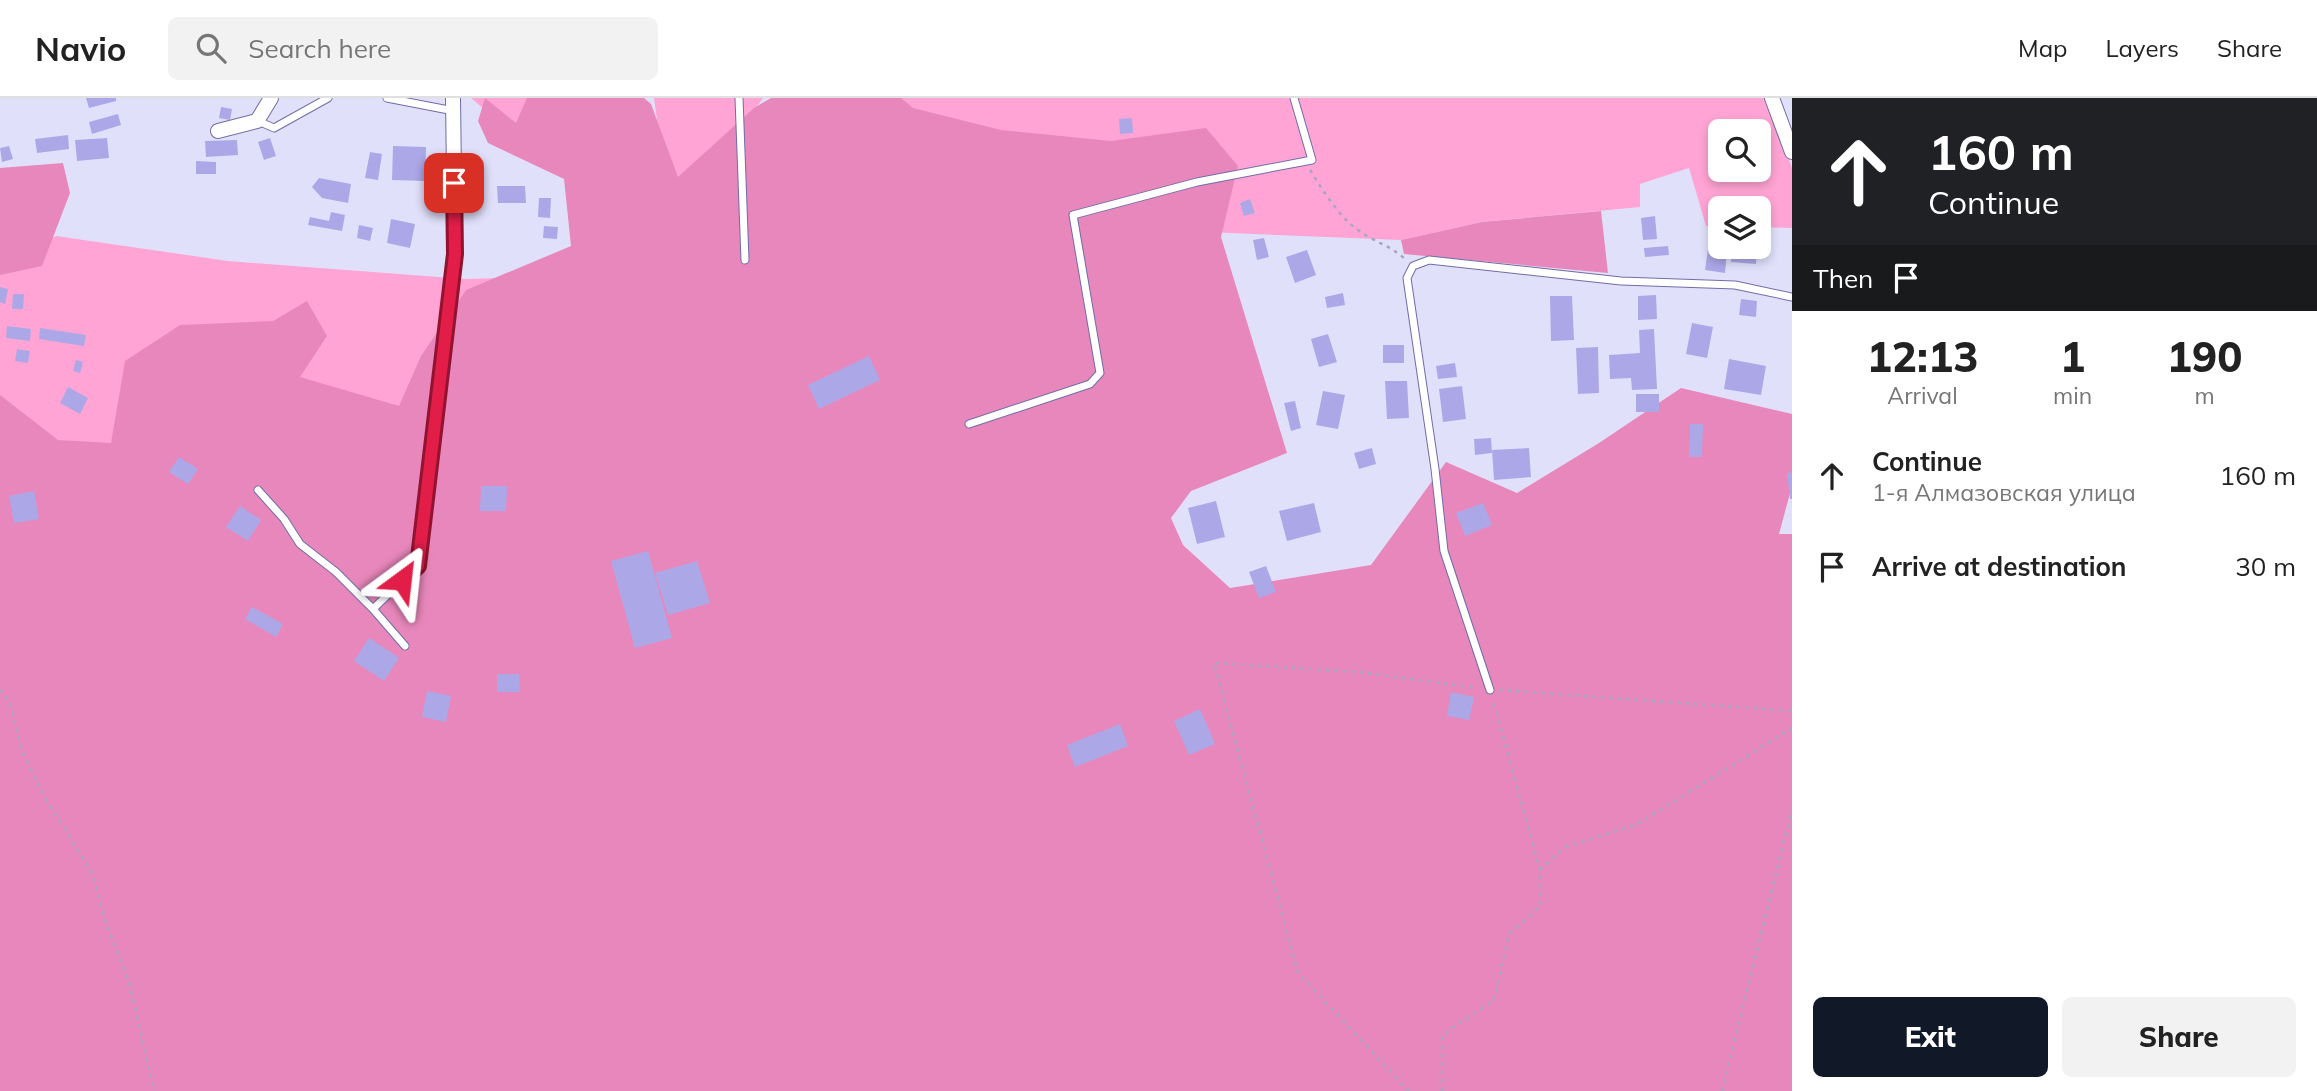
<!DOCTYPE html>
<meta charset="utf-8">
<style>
body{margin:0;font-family:Mulish,sans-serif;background:#f2f2f2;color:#222;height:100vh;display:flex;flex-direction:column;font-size:26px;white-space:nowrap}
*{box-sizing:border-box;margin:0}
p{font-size:23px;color:#767676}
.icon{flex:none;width:38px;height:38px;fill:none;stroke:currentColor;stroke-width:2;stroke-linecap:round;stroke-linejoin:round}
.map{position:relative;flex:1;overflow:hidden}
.side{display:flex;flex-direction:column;background:#fff;width:525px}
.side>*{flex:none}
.guide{background:#202124;color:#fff;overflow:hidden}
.tools{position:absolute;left:1708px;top:21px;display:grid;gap:14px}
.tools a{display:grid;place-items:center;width:63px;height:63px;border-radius:10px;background:#fff;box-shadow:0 4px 10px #0003;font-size:35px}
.pin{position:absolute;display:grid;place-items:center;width:60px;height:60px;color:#fff;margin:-30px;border-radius:14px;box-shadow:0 4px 10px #0006}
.me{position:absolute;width:77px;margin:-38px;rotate:30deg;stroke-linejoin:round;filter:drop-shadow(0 0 5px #0008)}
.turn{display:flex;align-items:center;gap:24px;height:147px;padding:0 21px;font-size:32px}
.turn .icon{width:91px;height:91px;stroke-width:2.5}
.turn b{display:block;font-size:49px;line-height:60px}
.then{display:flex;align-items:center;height:66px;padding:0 21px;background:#0003;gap:14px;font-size:26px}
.eta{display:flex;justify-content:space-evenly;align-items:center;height:119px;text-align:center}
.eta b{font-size:42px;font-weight:800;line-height:49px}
.cta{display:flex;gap:14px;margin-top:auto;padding:14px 21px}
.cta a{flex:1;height:80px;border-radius:10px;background:#111827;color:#fff;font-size:28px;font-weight:800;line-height:80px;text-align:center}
.cta a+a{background:#f2f2f2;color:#222}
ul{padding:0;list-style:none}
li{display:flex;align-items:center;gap:21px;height:91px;padding:0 21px}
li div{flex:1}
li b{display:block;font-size:26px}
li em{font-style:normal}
header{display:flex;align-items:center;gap:42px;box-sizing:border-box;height:98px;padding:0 35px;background:#fff;border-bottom:2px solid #e0e0e0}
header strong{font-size:33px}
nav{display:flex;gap:38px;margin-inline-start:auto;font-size:24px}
.search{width:490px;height:63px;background:#f2f2f2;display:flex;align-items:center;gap:18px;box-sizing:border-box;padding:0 24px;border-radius:10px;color:#767676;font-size:26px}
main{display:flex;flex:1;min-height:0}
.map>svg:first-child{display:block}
</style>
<header>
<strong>Navio</strong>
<div class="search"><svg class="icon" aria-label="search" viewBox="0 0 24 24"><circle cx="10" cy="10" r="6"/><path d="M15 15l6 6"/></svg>Search here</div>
<nav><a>Map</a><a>Layers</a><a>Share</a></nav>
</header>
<main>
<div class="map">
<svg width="1792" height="993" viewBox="0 0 1792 993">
<rect width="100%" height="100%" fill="#e1e0fb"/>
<!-- green -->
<path fill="#ffa4d4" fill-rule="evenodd" d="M471,0H540L513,36Z
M654,0H763L726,52L692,171L659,36Z
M815,0H1766L1792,70V130L1759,129V110H1720V128H1706L1689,70L1640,86V109L1482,124L1401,142L1206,134L1115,47L1006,37ZM1720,33H1759V72H1720Z
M56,138L228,163L465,181L606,177L661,398L34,340L0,300V170Z"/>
<!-- forest -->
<path fill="#e887bb" d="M485,0L516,25L527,0H644L651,6L678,79L754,10L771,0H901L913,10L1001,32L1111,43L1206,30L1238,68L1221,139L1287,355L1191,393L1171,420L1183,447L1230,490L1371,467L1446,364L1517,395L1599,345L1681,290L1792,316V388L1779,436H1792V993H0V297L58,342L111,345L125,263L180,227L273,223L307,203L327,238L300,279L399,308L421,258L466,192L571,148L564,81L488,45L478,23Z
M63,65L70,95L42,168L0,177V70Z
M1601,113L1608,175L1404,156L1401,142L1482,124Z"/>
<!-- building -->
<path fill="#aca8e8" d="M86,0H116V3L89,10Z
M221,9L232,11L230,22L219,20Z
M118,16L121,27L92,36L89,24Z
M1132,20L1133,35L1120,36L1119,21Z
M68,37L69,51L37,55L35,41Z
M107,40L109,60L77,63L75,42Z
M270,40L276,58L264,62L258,44Z
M237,42L238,57L206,59L205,43Z
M9,48L13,61L2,64L0,50Z
M393,48L426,49L425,83L392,82Z
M370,54L382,56L378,82L365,80Z
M196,63L216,64V76H196Z
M319,80L351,86L348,105L322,100L312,89Z
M497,88H525L526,105H498Z
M539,100H551L550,120L538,119Z
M1250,101L1255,115L1244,118L1240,105Z
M331,114L345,117L342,133L308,127L310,119L329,123Z
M1655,118L1657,141L1643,142L1641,120Z
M391,121L415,126L410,150L387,145Z
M359,127L373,130L370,143L357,140Z
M544,128L558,129L557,141L543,140Z
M1264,140L1269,159L1257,162L1253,142Z
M1668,148L1669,157L1645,159L1644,150Z
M1732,149H1757L1756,166L1731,164Z
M1708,151L1727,153L1725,175L1705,172Z
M1307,152L1316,177L1295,185L1286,159Z
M0,189L8,191L5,206L0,204Z
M1343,195L1345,207L1327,210L1325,199Z
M13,196H24L23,211H12Z
M1656,197L1657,221L1638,222V198Z
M1550,198H1572L1574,242L1551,243Z
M1741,201L1757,203L1756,219L1739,217Z
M1692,225L1713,229L1707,260L1686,256Z
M7,228L31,231L30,243L6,240Z
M40,230L86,237L84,248L39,241Z
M1654,231L1657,291L1632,292L1631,280L1610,281L1609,257L1640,255L1639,232Z
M1328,236L1337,264L1319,269L1311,241Z
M1383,247H1404V265H1383Z
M1598,249L1599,295L1578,296L1576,250Z
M17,251L30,253L28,265L15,263Z
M869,258L880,282L819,311L808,287Z
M1729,261L1766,268L1761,297L1724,291Z
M76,262L83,264L80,275L73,273Z
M1455,265L1457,279L1438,281L1436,268Z
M1385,283H1407L1409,320L1387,321Z
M1462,288L1466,321L1443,324L1439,291Z
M68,289L88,300L80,316L60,305Z
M1323,293L1345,297L1338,331L1316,327Z
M1636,296H1659V314H1636Z
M1295,303L1301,330L1291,333L1284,305Z
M1690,326H1703L1702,359H1689Z
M1491,340L1492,355L1475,357L1474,341Z
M1372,350L1376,366L1359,371L1354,355Z
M1529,350L1531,379L1494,382L1492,352Z
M179,359L198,371L188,386L169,374Z
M1792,374V401H1790L1787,375Z
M481,388H507L506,413H480Z
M34,393L39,421L14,425L9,398Z
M1216,403L1225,439L1197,446L1188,410Z
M1314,405L1321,434L1287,443L1279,413Z
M1483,405L1492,427L1465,438L1456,415Z
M240,408L261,422L248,443L226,429Z
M648,453L672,540L635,550L611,463Z
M697,463L710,505L668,517L655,475Z
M1266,468L1276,494L1259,500L1249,474Z
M252,509L283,526L276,539L245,521Z
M369,540L399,560L384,583L354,563Z
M497,576H519L520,594H497Z
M427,593L451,598L446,624L422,619Z
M1451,594L1474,599L1469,622L1447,618Z
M1200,611L1215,646L1189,657L1174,623Z
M1120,626L1128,648L1075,669L1067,647Z"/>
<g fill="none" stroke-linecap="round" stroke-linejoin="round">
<!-- service casing -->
<g stroke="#716ca7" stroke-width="9">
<path id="service" d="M387,0L454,13
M739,0L745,162
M258,23L274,30L328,0
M969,326L1090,286L1100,275L1073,117L1197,84L1312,62L1294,0
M258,392L284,421L300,446L336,474L373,511L405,548
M373,511L417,468L455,156
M1490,592L1444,453L1435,371L1407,180L1413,168L1429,162L1621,183L1735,187L1792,199"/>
</g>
<!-- minor casing -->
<g stroke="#716ca7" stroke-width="16">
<path id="minor" d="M453,0L455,156
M1772,0L1792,54
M218,33L257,23L271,0"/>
</g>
<!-- path -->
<path stroke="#a7a5c0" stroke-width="2.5" stroke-dasharray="3.5 5" stroke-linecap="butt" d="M1310,72C1326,97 1341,123 1367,138C1381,146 1393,150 1405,161
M0,592L10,604L22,653L44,698L93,777L105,823L129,884L154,993
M1499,592L1792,613
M1540,772L1565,749L1636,727L1792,630
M1409,993L1298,875L1214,565L1359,574L1478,590
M1442,993V937L1494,902L1509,836L1540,808V772L1493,602
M1722,993L1792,711"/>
<!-- service -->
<use href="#service" stroke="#fff" stroke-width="7"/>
<!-- minor -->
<use href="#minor" stroke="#fff" stroke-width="14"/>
</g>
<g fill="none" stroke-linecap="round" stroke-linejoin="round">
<!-- route casing -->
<g stroke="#92132f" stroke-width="18">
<path id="route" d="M402,482L418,468L455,156L454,85"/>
</g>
<!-- route -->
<use href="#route" stroke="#e11d48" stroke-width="12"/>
</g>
</svg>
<div class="tools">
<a><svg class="icon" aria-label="search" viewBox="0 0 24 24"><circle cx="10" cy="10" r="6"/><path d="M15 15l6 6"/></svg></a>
<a><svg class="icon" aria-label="layers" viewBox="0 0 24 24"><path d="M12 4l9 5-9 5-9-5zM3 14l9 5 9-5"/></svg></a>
</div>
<div class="pin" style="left:454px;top:85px;background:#d93025"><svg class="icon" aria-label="arrive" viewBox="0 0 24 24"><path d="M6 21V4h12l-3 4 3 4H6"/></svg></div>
<svg class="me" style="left:402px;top:482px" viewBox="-20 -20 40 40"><path d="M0-17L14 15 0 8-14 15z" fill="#e11d48" stroke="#fff" stroke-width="4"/></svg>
</div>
<section class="side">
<div class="guide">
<div class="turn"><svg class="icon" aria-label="ahead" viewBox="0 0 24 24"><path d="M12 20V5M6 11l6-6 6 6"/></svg><div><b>160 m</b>Continue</div></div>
<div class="then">Then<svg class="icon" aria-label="arrive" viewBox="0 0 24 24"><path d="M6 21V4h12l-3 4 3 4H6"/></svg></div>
</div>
<div class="eta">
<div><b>12:13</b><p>Arrival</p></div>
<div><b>1</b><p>min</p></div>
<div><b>190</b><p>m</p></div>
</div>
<ul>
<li><svg class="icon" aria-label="ahead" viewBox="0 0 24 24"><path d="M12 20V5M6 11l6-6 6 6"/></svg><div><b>Continue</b><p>1-я Алмазовская улица</p></div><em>160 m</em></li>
<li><svg class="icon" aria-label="arrive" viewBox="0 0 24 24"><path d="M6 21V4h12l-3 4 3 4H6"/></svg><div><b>Arrive at destination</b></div><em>30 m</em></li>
</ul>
<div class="cta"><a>Exit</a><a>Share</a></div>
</section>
</main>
